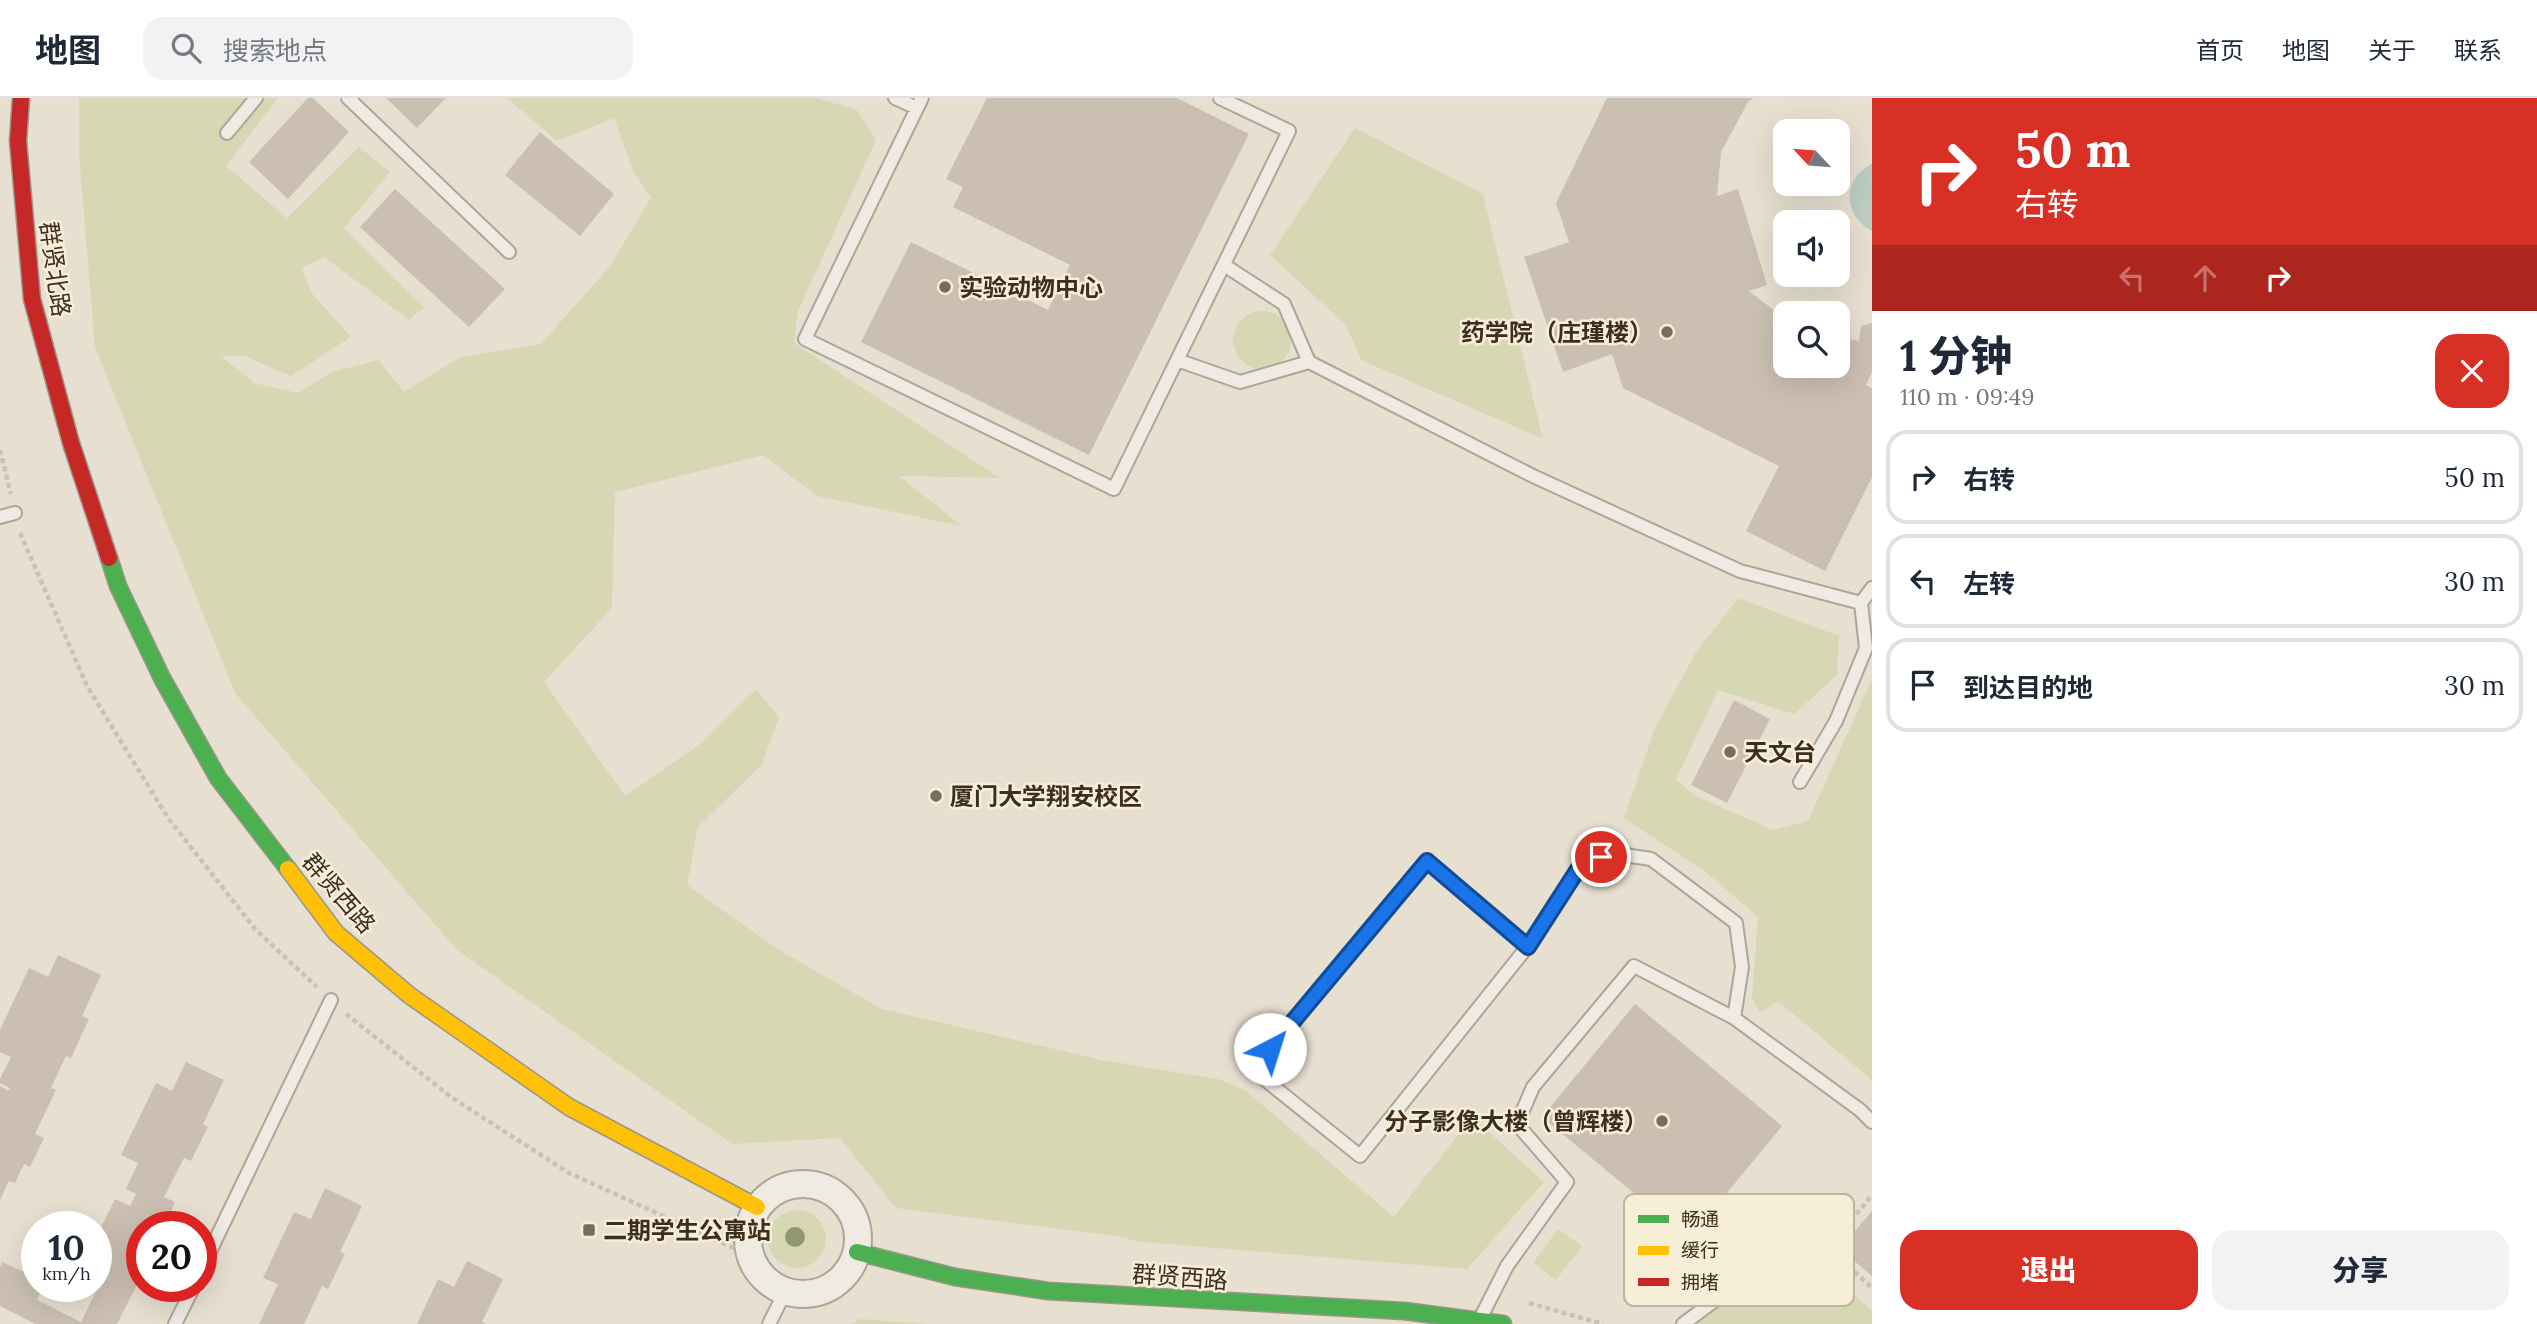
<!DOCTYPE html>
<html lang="zh">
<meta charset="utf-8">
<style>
body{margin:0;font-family:Lora,"Noto Sans SC",serif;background:#f2f2f3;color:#1f2937;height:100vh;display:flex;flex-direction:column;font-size:26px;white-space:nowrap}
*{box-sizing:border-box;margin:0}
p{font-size:23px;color:#747a83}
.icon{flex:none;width:38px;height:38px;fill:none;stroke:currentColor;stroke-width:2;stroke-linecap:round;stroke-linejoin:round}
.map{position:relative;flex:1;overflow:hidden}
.details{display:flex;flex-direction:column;background:#fff;width:665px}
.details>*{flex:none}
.top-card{background:#d93025;color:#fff;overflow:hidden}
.needle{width:46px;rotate:296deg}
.controls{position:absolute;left:1773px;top:21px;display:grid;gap:14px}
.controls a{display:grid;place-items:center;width:77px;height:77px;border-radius:14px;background:#fff;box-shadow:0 7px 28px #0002;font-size:35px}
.speed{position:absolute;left:21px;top:1113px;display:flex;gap:14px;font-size:35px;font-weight:700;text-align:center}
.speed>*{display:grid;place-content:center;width:91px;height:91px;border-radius:50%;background:#fff;box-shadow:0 7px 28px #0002;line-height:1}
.speed small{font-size:18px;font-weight:400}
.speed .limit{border:10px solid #d22;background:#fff;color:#111}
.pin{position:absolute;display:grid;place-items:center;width:60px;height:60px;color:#fff;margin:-30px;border:4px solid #fff;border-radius:50%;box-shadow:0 2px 7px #0007}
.me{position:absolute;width:77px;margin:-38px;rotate:40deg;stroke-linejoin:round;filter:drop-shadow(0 0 5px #0008)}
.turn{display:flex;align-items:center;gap:24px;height:147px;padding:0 28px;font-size:32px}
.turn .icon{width:91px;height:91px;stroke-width:2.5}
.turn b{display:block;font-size:49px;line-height:60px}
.lanes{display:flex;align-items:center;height:66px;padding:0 28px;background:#0003;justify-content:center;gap:35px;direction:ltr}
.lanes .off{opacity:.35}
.round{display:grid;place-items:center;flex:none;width:74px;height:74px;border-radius:21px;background:#f2f2f3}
.headline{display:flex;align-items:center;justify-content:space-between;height:119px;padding:0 28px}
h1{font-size:42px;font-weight:800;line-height:52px}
.button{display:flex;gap:14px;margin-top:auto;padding:14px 28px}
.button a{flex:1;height:80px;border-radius:21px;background:#d93025;color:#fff;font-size:28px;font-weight:800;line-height:80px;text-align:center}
.button a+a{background:#f2f2f3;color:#1f2937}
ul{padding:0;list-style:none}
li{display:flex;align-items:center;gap:21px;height:94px;margin:0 14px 10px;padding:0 14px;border:4px solid #e0e1e3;border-radius:21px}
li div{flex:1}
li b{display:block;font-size:26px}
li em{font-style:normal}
header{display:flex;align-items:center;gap:42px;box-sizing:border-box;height:98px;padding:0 35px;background:#fff;border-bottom:2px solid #e0e1e3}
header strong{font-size:33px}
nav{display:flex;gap:38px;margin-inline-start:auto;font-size:24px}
.search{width:490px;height:63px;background:#f2f2f3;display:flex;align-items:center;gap:18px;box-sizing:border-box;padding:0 24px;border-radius:21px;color:#747a83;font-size:26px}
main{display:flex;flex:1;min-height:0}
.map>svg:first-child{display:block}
</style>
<header>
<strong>地图</strong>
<div class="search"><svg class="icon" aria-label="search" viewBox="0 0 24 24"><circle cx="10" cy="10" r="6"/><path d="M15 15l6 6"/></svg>搜索地点</div>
<nav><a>首页</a><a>地图</a><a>关于</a><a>联系</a></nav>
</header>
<main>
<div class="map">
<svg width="1872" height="1226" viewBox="0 0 1872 1226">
<rect width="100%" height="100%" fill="#e7e0d1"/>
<!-- green -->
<path fill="#d6d7b3" d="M79,0H278L226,68L287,120L359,49L390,74L344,130L424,209L409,222L324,159L302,170L311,194L351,239L291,278L244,258H221L254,285L298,295L332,274L379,262L404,294L460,259L541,246L611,167L651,99L634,75L614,20L557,43L507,0H816L857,12L876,42L798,213L794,245L1000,380L899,378L962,428L817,398L763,357L615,394L612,510L544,584L625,698L703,644L756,591L779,620L762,666L698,729L687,787L779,852L882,911L1102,962L1218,981L1245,992L1394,1119L1472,1019L1544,1084L1467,1171L1142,1144L1115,1138L896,1110L840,1040L732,1046L456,851L235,595L95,249L79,57Z
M1355,30L1483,96L1543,341L1361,262L1346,227L1270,157Z
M1233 242a29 29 0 1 1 58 0a29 29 0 1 1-58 0Z
M1738,500L1839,538L1837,577L1794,616L1718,592L1676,682L1696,698L1773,732L1808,723L1872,581V982L1778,903L1760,915L1752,900L1758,819L1707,775L1624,720L1655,630L1695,556Z
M768 1141a29 29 0 1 1 58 0a29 29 0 1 1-58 0Z
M1558,1131L1582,1148L1556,1182L1533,1165Z
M1801,1149L1872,1213V1226H1691L1759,1169Z
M860,1221L928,1226H851Z"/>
<!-- water -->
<path fill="#bcccc2" d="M1872,66V133C1843,118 1841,81 1872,66Z"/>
<!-- building -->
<path fill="#cbbfb2" d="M308,0H313L349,34L288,101L249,64Z
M386,0H446L417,30Z
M987,0H1177L1249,36L1089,357L861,244L911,144L1048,212L1070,167L953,109L963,89L946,81Z
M1607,0H1754L1748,4L1721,54L1717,98L1738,91L1767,187L1749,193L1785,221V268H1838V239L1859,243L1861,228L1872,225V274L1866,287L1872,290V379L1825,473L1746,433L1779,368L1623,290L1612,256L1563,274L1524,159L1569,144L1556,105Z
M540,34L614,96L580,138L505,77Z
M395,91L505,191L469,229L360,129Z
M1734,602L1770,621L1727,705L1691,687Z
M58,857L101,877L82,918L89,921L71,960L66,958L51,990L56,992L35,1036L44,1040L30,1069L24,1066L15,1085L9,1083L0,1102V988L8,993L10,990L0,985V981L11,959L0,954V932L29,870L48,879Z
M1635,906L1782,1028L1689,1141L1542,1019Z
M186,964L224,982L203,1026L208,1029L191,1063L184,1060L164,1099L175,1104L164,1129H142V1183H139L117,1226H35L0,1208V1169L2,1164L37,1180V1188H43L37,1202L81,1224L103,1179L96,1176V1139L115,1101L130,1108L136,1096L126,1091L138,1065L121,1057L156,985L172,993Z
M325,1090L362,1108L340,1154L345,1156L328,1191L322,1188L304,1226H259L278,1186L263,1180L294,1114L311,1121Z
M1872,1113V1178L1840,1151Z
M467,1163L503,1181L482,1224L486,1226H417L438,1181L454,1189Z"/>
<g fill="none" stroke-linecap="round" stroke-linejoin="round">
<!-- lane casing -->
<g stroke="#ada599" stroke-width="16">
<path id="lane" d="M348,0L509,154
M895,0L917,10
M922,0L805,241L1114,391L1289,33L1220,0
M227,35L256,0
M1224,167L1284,206L1309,264L1533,378L1740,473L1861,505L1872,490
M1177,262L1240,284L1309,264
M0,419L15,415
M1800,684L1836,623L1866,550L1861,505
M1528,848L1427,763L1253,972L1360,1058L1528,848L1584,762L1618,756L1651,761L1736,825L1742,869L1734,920L1860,1012L1872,1024
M201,1172L331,902
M1481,1219L1507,1168L1567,1084L1517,1026L1533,989L1634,868L1734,920
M175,1226L194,1188
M769,1226L785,1194
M1683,1226L1799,1140L1828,1150"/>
</g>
<!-- street casing -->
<g stroke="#ada599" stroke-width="30">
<path id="street" d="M748 1141a55 55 0 1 1 110 0a55 55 0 1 1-110 0Z"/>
</g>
<!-- fast casing -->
<g stroke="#9c958a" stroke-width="19">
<path id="fast" d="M109,460L118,488L162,580L218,680L288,771
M857,1154L955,1179L1048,1193L1404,1213L1503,1226"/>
</g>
<!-- slow casing -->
<g stroke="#9c958a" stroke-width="19">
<path id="slow" d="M288,771L336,835L409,897L569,1009L757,1109"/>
</g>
<!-- jam casing -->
<g stroke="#9c958a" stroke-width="19">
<path id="jam" d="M21,0L18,43L32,201L71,345L109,460"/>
</g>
<!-- path -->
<path stroke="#c8c2b9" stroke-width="4.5" stroke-dasharray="5 3.5" stroke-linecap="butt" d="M0,352L11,396
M20,435L87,588L168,720L256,832L317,889
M346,916L451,999L569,1075L749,1157
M1840,1136L1872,1097
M1842,1162L1872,1190
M1529,1205L1603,1226"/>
<!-- lane -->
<use href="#lane" stroke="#efebe3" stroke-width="12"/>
<!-- street -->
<use href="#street" stroke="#efebe3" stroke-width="26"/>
<!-- fast -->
<use href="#fast" stroke="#4caf50" stroke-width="16"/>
<!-- slow -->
<use href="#slow" stroke="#ffc107" stroke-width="16"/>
<!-- jam -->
<use href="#jam" stroke="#c62828" stroke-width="16"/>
</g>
<!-- trees -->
<circle fill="#929673" cx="795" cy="1139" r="10"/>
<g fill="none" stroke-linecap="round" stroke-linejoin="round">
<!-- route casing -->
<g stroke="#114b97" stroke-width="18">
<path id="route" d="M1270,951L1427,763L1528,849L1584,762L1601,759"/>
</g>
<!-- route -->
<use href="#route" stroke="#1a73e8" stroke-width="12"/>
</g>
<!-- markers -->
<g fill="#786c5e" stroke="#f7eed8" stroke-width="2.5">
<circle cx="945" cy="189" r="7"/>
<circle cx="1667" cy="234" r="7"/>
<circle cx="1730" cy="654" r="7"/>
<circle cx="936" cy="698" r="7"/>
<circle cx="1662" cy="1023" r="7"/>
<rect x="582" y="1125" width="14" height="14" rx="3.5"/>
</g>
<g text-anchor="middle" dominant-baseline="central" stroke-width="5" stroke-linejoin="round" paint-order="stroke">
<!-- street labels -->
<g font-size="24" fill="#3d2e20" stroke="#f7eed8">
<text transform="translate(55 171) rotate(82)">群贤北路</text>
<text transform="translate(339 795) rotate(49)">群贤西路</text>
<text transform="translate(1180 1179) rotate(4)">群贤西路</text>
</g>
<!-- poi labels -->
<g font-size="24" font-weight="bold" fill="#3d2e20" stroke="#f7eed8" text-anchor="start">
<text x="959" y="189">实验动物中心</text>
<text x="1653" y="234" text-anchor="end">药学院（庄瑾楼）</text>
<text x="1744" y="654">天文台</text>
<text x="950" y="698">厦门大学翔安校区</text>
<text x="1648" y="1023" text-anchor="end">分子影像大楼（曾辉楼）</text>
<text x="603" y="1132">二期学生公寓站</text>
</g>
</g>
<!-- legend -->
<rect x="1624" y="1096" width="230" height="112" rx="10" fill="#f7eed8" stroke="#bfb4a1" stroke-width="2"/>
<rect x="1638" y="1117" width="31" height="8" fill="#4caf50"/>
<rect x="1638" y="1148" width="31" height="9" fill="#ffc107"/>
<rect x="1638" y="1180" width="31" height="8" fill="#c62828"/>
<g font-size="19" fill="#3d2e20">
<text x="1681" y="1128">畅通</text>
<text x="1681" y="1159">缓行</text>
<text x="1681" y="1191">拥堵</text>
</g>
</svg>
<div class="controls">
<a><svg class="needle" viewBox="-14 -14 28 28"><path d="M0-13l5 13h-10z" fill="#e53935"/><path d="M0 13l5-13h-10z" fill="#747a83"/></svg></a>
<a><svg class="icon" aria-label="sound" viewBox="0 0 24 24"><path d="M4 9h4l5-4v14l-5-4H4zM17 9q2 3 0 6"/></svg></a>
<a><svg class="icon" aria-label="search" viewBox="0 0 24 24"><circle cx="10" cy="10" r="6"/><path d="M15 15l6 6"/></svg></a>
</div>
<div class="speed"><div>10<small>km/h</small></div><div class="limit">20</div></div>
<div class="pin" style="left:1601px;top:759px;background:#d93025"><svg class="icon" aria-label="arrive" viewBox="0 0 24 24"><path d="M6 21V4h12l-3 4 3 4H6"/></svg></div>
<svg class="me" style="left:1270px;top:951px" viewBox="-20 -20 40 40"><circle r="19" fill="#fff"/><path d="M0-13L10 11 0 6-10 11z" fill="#1a73e8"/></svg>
</div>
<section class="details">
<div class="top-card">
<div class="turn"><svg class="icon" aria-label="right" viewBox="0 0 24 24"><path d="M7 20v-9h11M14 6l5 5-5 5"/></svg><div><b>50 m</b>右转</div></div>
<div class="lanes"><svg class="icon off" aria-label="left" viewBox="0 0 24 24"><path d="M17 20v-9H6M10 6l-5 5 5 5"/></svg><svg class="icon off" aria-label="ahead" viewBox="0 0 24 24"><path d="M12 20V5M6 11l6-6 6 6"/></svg><svg class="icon" aria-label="right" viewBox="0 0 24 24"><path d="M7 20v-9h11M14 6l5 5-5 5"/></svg></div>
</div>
<div class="headline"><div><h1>1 分钟</h1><p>110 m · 09:49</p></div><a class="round" style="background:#d93025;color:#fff"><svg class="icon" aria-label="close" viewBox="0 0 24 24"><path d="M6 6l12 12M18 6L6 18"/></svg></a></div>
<ul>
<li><svg class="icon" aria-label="right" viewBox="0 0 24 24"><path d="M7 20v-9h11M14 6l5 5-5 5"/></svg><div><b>右转</b></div><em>50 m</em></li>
<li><svg class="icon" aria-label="left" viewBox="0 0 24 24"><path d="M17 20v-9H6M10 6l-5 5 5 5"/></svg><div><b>左转</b></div><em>30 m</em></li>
<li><svg class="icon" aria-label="arrive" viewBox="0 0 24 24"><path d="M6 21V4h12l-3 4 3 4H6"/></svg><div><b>到达目的地</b></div><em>30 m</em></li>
</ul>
<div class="button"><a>退出</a><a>分享</a></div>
</section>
</main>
